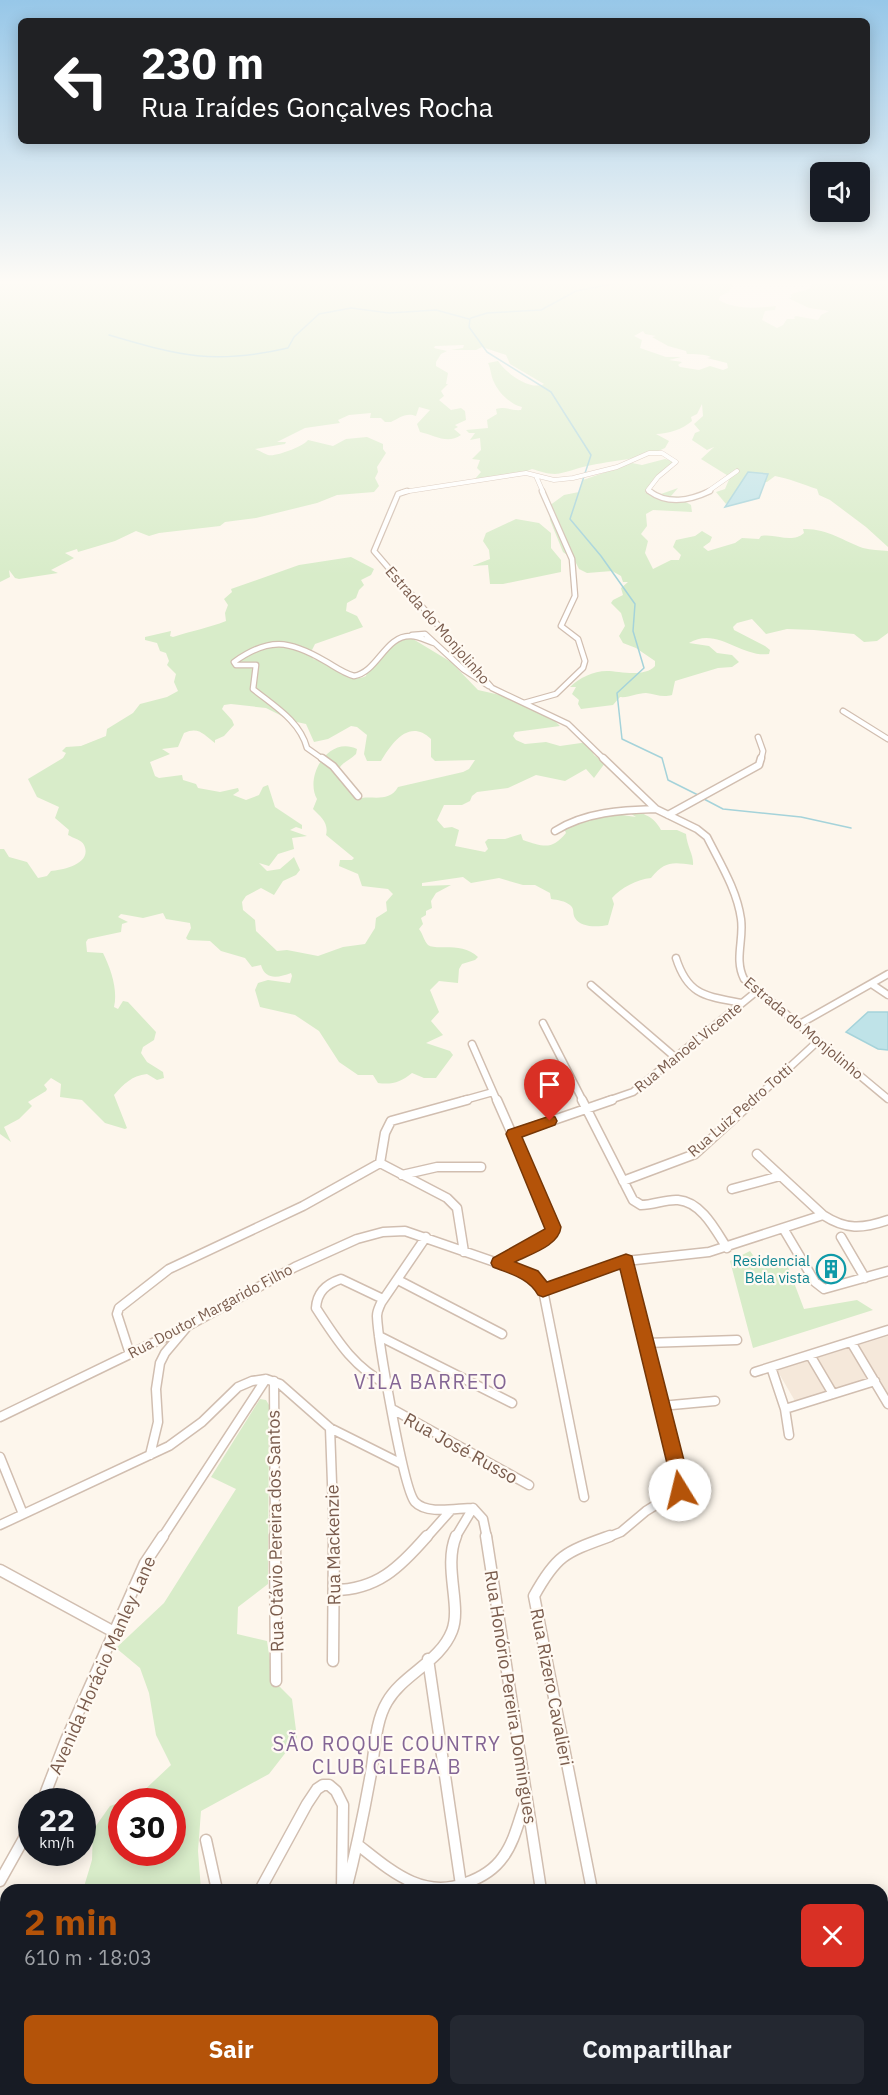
<!DOCTYPE html>
<html lang="pt">
<meta charset="utf-8">
<style>
body{margin:0;font-family:"IBM Plex Sans",sans-serif;background:#242831;color:#f1f3f6;height:100vh;display:flex;flex-direction:column;font-size:22px;white-space:nowrap}
*{box-sizing:border-box;margin:0}
p{font-size:20px;color:#9ea1a6}
.icon{flex:none;width:33px;height:33px;fill:none;stroke:currentColor;stroke-width:2;stroke-linecap:round;stroke-linejoin:round}
.map{position:relative;flex:1;overflow:hidden}
.sheet{position:absolute;left:0px;top:1884px;width:888px;height:212px;display:flex;flex-direction:column;background:#171b24;border-radius:18px 18px 0 0;box-shadow:0 3px 15px #0003}
.sheet>*{flex:none}
.hud{position:absolute;left:18px;top:18px;width:852px;height:126px;border-radius:9px;box-shadow:0 3px 15px #0003;background:#202124;color:#fff;overflow:hidden}
.buttons{position:absolute;left:810px;top:162px;display:grid;gap:12px}
.buttons a{display:grid;place-items:center;width:60px;height:60px;border-radius:9px;background:#171b24;box-shadow:0 3px 15px #0003;font-size:30px}
.speed{position:absolute;left:18px;top:1788px;display:flex;gap:12px;font-size:30px;font-weight:700;text-align:center}
.speed>*{display:grid;place-content:center;width:78px;height:78px;border-radius:50%;background:#171b24;box-shadow:0 3px 15px #0003;line-height:1}
.speed small{font-size:15px;font-weight:400}
.speed .limit{border:9px solid #d22;background:#fff;color:#111}
.pin{position:absolute;display:grid;place-items:center;width:51px;height:51px;color:#fff;margin:-62px -26px;border-radius:50% 50% 50% 0;rotate:-45deg;box-shadow:0 0 6px #0007}
.pin .icon{rotate:45deg}
.me{position:absolute;width:66px;margin:-33px;rotate:351deg;stroke-linejoin:round;filter:drop-shadow(0 0 4px #0008)}
.turn{display:flex;align-items:center;gap:21px;height:126px;padding:0 24px;font-size:27px}
.turn .icon{width:78px;height:78px;stroke-width:2.5}
.turn b{display:block;font-size:42px;line-height:51px}
.round{display:grid;place-items:center;flex:none;width:63px;height:63px;border-radius:9px;background:#242831}
.overview{display:flex;align-items:center;justify-content:space-between;height:102px;padding:0 24px}
h1{font-size:36px;font-weight:800;line-height:45px;color:#b45309}
.action{display:flex;gap:12px;margin-top:auto;padding:12px 24px}
.action a{flex:1;height:69px;border-radius:9px;background:#b45309;color:#fff;font-size:24px;font-weight:800;line-height:69px;text-align:center}
.action a+a{background:#242831;color:#f1f3f6}
.map>svg:first-child{display:block}
</style>
<div class="map">
<svg width="888" height="2095" viewBox="0 0 888 2095">
<rect width="100%" height="100%" fill="#fdf6ec"/>
<!-- residential -->
<path fill="#f5e8da" d="M888,1336V1394L878,1376L795,1401L777,1370Z"/>
<!-- green -->
<path fill="#d8ecc9" fill-rule="evenodd" d="M0,283H733L729,292L720,296L719,300C736,310 757,308 776,306L775,310L765,311L762,320L777,328L783,325L787,319H795L794,317L796,316L818,320L821,315L829,311L809,308L788,298L792,297L790,295C796,291 804,292 811,288V283H888V547L866,527L830,500L819,495L817,489C802,484 790,479 775,476L767,482H762L764,473H755L726,504L716,492L725,489L730,477L701,459L714,447L707,450L692,440L695,433L700,431L694,424L703,416L702,404L697,414L691,417L692,421C683,429 668,434 656,434L669,441L665,448C642,460 613,460 587,466C576,468 567,473 555,474C546,474 540,471 532,469L519,474L474,480L481,472L477,468L480,460L472,459L481,450L480,438L470,440L475,433H469L466,430L488,428L487,420L497,414L496,409C505,406 512,411 521,410L522,407C511,405 498,392 494,382C491,377 491,369 488,363L498,361C506,373 530,391 544,384L510,364L506,355L482,347L476,350H451L463,348L464,345L435,346L434,348L447,351L441,354L436,362V366L448,373L446,384H448L441,391L444,396L439,400L451,410L461,408L465,411L466,420L455,425L458,427L454,429L461,435C447,445 435,435 420,432L417,424L430,410L419,407L416,416C406,412 399,418 391,422H385L381,418H370L371,413L349,415L338,420L340,423L305,428L277,442H286L285,444L255,449C258,450 265,454 268,455C276,457 304,446 308,440L333,446L346,439L367,437L383,444V449L386,453L377,467L378,472L375,478L379,486L374,492L337,495L317,503L256,518L225,522L220,526L159,533L149,536L136,531L115,541L78,552L77,549L65,553L74,558L51,570L58,573L19,579L15,578L9,570L10,577L0,582ZM643,331L645,334L656,336L652,337L668,346L686,351L687,354C694,354 705,354 711,357L707,358L727,363L728,368L723,370L710,366L699,370L680,367L678,365L682,362L669,360L681,357H666L640,348L642,340L634,336Z
M665,459L677,462L655,479L645,493L661,494L678,488L671,496L683,497L684,501L691,505L692,512L653,510L646,514L647,526L641,534L648,541L645,553L653,569L671,560H679L681,555L673,547L676,540L695,536L702,531L712,537L710,542L703,547L708,551L735,543L742,538L759,539L761,536C775,533 792,544 804,533L803,529C826,528 844,541 863,548C871,550 880,550 888,551V633L877,641L864,642L854,634L814,630L787,629L766,634L752,619L737,623L733,627L734,630L765,646L770,650L769,654C741,658 717,626 689,643L709,646L717,653L732,655L739,662L732,667L718,668L675,681L672,695C662,698 655,694 646,693C637,693 629,698 620,697L613,705L581,709L578,704L579,700L572,694L576,687H570C579,678 593,671 607,671C619,671 644,678 655,666V661L636,648L623,643L619,636L625,626L621,613L611,603L613,600L623,595L621,588L628,582H623L621,576L612,571L587,573L579,569L575,561L563,552L550,520L549,506L564,495L579,492L583,480L632,463L642,465Z
M516,519L539,523L551,533V548L561,560V572L503,584H490L488,565L472,566L490,559L489,550L483,541L486,533Z
M351,557L374,569L371,575L361,580L364,585L359,590L356,598L347,603L346,611L357,616L363,627L315,644L311,652L313,659C332,663 347,685 366,676L367,672L388,647L404,638L413,639L451,662L478,690L509,697L525,707L553,719L560,726L515,732L513,736L516,740L525,744L546,742L560,746L588,742L594,755L605,763L594,778L586,769L565,781L536,775L508,788L477,792L472,796L470,801L462,805H444L437,820L444,828L452,827L459,830L455,846L485,852L488,849L485,842L488,839H505L521,834L523,840C544,847 552,850 566,833L564,828L578,816L587,813L596,818L615,814L636,817L625,810C641,812 653,815 661,830H677L686,834C687,847 694,855 693,865C672,862 665,861 651,878C637,879 621,888 612,898L614,904L608,925C598,927 581,928 575,918C572,913 575,909 570,905C565,901 558,900 551,899L550,893L535,885H523L499,878L471,883L463,877L422,883V886L451,885L436,893L431,901L432,908L426,911V915L421,918L423,924L419,929C423,934 424,941 428,945C436,951 462,941 478,957L475,960L462,964L459,969L458,983L439,981L430,990L439,1012L431,1021L443,1035L426,1043L450,1051L453,1055L436,1078H424L412,1073C401,1082 392,1085 378,1083L373,1075H358L339,1062L319,1031L295,1015L260,1007L255,990L258,983L268,980L290,983L292,976L291,973C278,978 265,980 261,965L252,967L245,958L221,951L210,941L188,940L186,938L191,928L190,923L166,919L163,913L143,918L121,914L118,917L128,922L122,924L121,932L88,939L86,942L87,952L103,953C111,969 118,990 114,1007L118,1009L123,1001L128,1002L156,1032L154,1040L143,1047L141,1053L147,1062L163,1072L164,1078L157,1080L147,1074C131,1076 124,1084 114,1095L127,1128L125,1129L105,1123L82,1100L60,1097L61,1084L51,1078L44,1085L47,1089L46,1091L28,1102L32,1106L19,1119L4,1127L11,1142L0,1134V849H4L9,857L27,862L38,878L47,876L51,871C62,870 93,864 84,845C82,840 73,838 68,835L69,830L55,818L59,807L37,797L28,779L63,758L66,753L62,751L66,747L81,746L106,736L107,729L133,713L140,704L167,697L178,691L174,682L176,674L167,665L169,661L166,653L160,651L157,643L145,640V637L171,631L170,636L173,637C190,631 209,628 226,621L225,613L228,605L224,599L232,592L231,589L299,565ZM231,704L266,708L292,721L306,724L314,742L328,739L351,726L357,727L367,735L364,754L367,761H381C392,743 409,718 431,739V757L435,761L475,760L469,769L463,772L398,787C388,805 368,793 356,800V791L340,780C334,764 347,763 356,754L357,749C329,735 304,776 317,799L313,809C321,817 329,823 326,835L354,858L352,860H340L339,866L358,874L362,886L388,889L393,894L386,902L387,911L376,918L375,928L365,944L343,947L318,956L287,950L277,951L256,931L255,920L243,910L242,902L246,896L261,888L274,895L283,881L296,875L300,870L294,857L280,869L267,871L259,863L269,866L278,854L294,849L292,838L307,836L290,830L296,827L302,829V825L275,807L268,785L263,787L259,795L246,800L233,795L239,791L238,788L220,792L198,788L196,784L183,780L182,775L159,778L155,776L150,762L170,754L162,749L178,747L184,733C199,726 204,735 215,743V740L224,736L234,725L232,720L222,709L224,705Z
M750,1251L762,1268L785,1259L804,1309L857,1300L873,1310L753,1348L730,1261Z
M260,1399L266,1400L269,1405L268,1584L238,1607L237,1634L267,1641L273,1680L292,1699L297,1738L269,1774L201,1811L198,1851L201,1890H83L92,1860L93,1830L110,1806L121,1802L122,1852H172V1802L123,1801L138,1796L171,1765L156,1735L149,1693L140,1668L116,1648L164,1603L236,1489L211,1477Z
M134,2090H243V2095H135Z"/>
<!-- water -->
<path fill="#bfe3e8" stroke="#a5d3da" stroke-width="1.5" d="M748,472L768,474L759,498L725,507Z
M868,1012H888V1050L878,1049L846,1032Z"/>
<g fill="none" stroke-linecap="round" stroke-linejoin="round">
<!-- stream -->
<path stroke="#a5d3da" stroke-width="1.5" d="M471,318L487,313L541,310L576,291L618,283
M470,319L469,327L487,352L551,392L591,455L570,519L601,556L635,604L633,631L644,668L617,693L622,739L662,758L668,780L698,795
M109,335C180,356 214,365 288,348L294,337L319,314L351,308L389,313L436,310L469,319
M702,798L723,809L801,817L851,828"/>
<!-- minor-far4 casing -->
<g stroke="#d1beb0" stroke-width="5">
<path id="minor-far4" d="M536,476L543,492
M403,492L526,473L554,480L573,478L617,467L649,453H662L676,462L658,477L648,490L651,492
M707,492L737,471"/>
</g>
<!-- minor-far3 casing -->
<g stroke="#d1beb0" stroke-width="7">
<path id="minor-far3" d="M407,491L398,494L374,551L492,688L568,724L605,760
M649,491C668,505 689,501 710,491
M412,635L425,634L463,669L489,686
M524,703L556,694L583,668L585,661L578,639L561,626L575,596L572,559L542,491
M843,711L888,739
M758,737L763,751L761,760
M324,760L307,748C300,721 274,706 253,689L256,665H236L234,662C269,637 289,640 325,661C334,666 343,673 354,676C378,672 385,635 411,636C419,636 427,641 434,643"/>
</g>
<!-- minor-far2 casing -->
<g stroke="#d1beb0" stroke-width="9">
<path id="minor-far2" d="M322,758L333,766L358,796
M603,758L656,809L697,829L707,837C720,863 737,890 741,919C744,940 734,959 744,979L888,1099
M668,815L759,765L761,758
M555,831C585,812 622,810 656,809
M676,958C688,996 706,996 742,1003
M591,985L676,1058
M873,985L888,995
M543,1023L583,1101
M798,1025L888,974
M472,1044L497,1101
M461,1101L493,1092
M607,1101L633,1092L757,991
M753,1101L817,1042"/>
</g>
<!-- minor-far1 casing -->
<g stroke="#d1beb0" stroke-width="11">
<path id="minor-far1" d="M497,1100L553,1227V1232L546,1238L499,1262
M582,1100L633,1200L641,1205C654,1205 666,1199 678,1200C702,1202 716,1231 727,1248
M513,1134L612,1100
M757,1154L823,1215
M380,1163L385,1133L391,1121L467,1100
M380,1163L447,1198L457,1208L464,1252
M402,1175L437,1167H481
M623,1181L695,1154L754,1100
M732,1189L780,1176
M783,1228L815,1282L824,1289L888,1271
M426,1237L381,1303C379,1308 377,1311 377,1316C378,1339 403,1489 415,1502C427,1515 457,1508 473,1508L455,1538
M841,1237L865,1278
M398,1280L502,1334
M383,1299L341,1279C326,1284 317,1292 316,1308C337,1340 353,1367 388,1385
M379,1336L512,1403
M851,1342L888,1404
M646,1343L737,1340
M130,1354L117,1314L119,1308L169,1269L303,1206L380,1163
M810,1355L833,1394
M771,1367L785,1409L789,1435
M755,1372L888,1330
M274,1381L275,1538
M661,1406L715,1401
M785,1409L875,1381
M394,1410L529,1485
M0,1417L186,1327L295,1267L357,1239L383,1232L405,1231L521,1271L536,1278L543,1290
M330,1428L334,1538
M150,1455L158,1422L156,1389L160,1363L165,1353L186,1328
M0,1457L23,1514
M584,1497L543,1290L626,1261L709,1252L823,1215C846,1230 862,1229 888,1220
M473,1508L483,1519L487,1538
M0,1525L169,1446L202,1422L238,1387L252,1381L266,1379L280,1384L330,1428L402,1464
M162,1538L266,1379
M426,1538L451,1510
M606,1538L621,1532L646,1511L680,1490V1480L626,1261"/>
</g>
<!-- minor casing -->
<g stroke="#d1beb0" stroke-width="13">
<path id="minor" d="M275,1536L276,1681
M486,1536L541,1890
M0,1570L114,1632
M334,1590C377,1590 400,1567 427,1536
M428,1659L461,1885
M333,1661L334,1536
M42,1802L66,1740L145,1563L163,1536
M206,1840L217,1890
M358,1845C390,1870 422,1900 466,1883C480,1878 494,1870 503,1857C515,1841 519,1819 526,1801
M0,1881L32,1824
M260,1890L307,1804L317,1789L323,1785H329L336,1791L343,1805L342,1890
M346,1890C356,1851 364,1812 371,1773C375,1750 375,1722 387,1702C403,1674 440,1662 452,1631C462,1606 443,1567 456,1536
M592,1890L534,1596C557,1554 566,1552 610,1536
M0,1999L6,2017
M27,2090L28,2095
M453,2090L455,2095
M580,2090L581,2095
M635,2090L636,2095
M260,2095L261,2090"/>
</g>
<!-- minor-far4 -->
<use href="#minor-far4" stroke="#fff" stroke-width="4"/>
<!-- minor-far3 -->
<use href="#minor-far3" stroke="#fff" stroke-width="4.5"/>
<!-- minor-far2 -->
<use href="#minor-far2" stroke="#fff" stroke-width="6"/>
<!-- minor-far1 -->
<use href="#minor-far1" stroke="#fff" stroke-width="8"/>
<!-- minor -->
<use href="#minor" stroke="#fff" stroke-width="10"/>
</g>
<!-- sky -->
<linearGradient id="sky" x2="0" y2="1"><stop stop-color="#97c7e8"/><stop offset="0.49" stop-color="#fefbf6"/><stop offset="1" stop-color="#fefbf6" stop-opacity="0"/></linearGradient>
<rect width="888" height="576" fill="url(#sky)"/>
<!-- route -->
<path fill="#b45309" stroke="#753606" stroke-width="1.5" d="M550,1116L555,1117L557,1121L555,1125L522,1137L561,1227C559,1246 530,1254 515,1262L538,1271L547,1282L626,1254L632,1256L689,1480L686,1496L680,1499L674,1496L671,1480L620,1269L543,1297L538,1295C529,1278 510,1274 493,1267L491,1263L493,1258L545,1229L506,1134L508,1130Z"/>
<!-- icons -->
<defs>
<g id="building-ring" transform="scale(1.5)"><circle r="9.5" fill="#fffaf3" stroke="#0f9aa8" stroke-width="1.5"/><path d="M-4-6H4V6H1V3H-1V6H-4ZM-2.5-4.3h1.7v1.8h-1.7ZM.8-4.3h1.7v1.8H.8ZM-2.5-1h1.7V.8h-1.7ZM.8-1h1.7V.8H.8Z" fill="#0f9aa8"/></g>
</defs>
<g fill-rule="evenodd">
<use href="#building-ring" x="831" y="1269"/>
</g>
<g text-anchor="middle" dominant-baseline="central" stroke-width="4.5" stroke-linejoin="round" paint-order="stroke">
<!-- street labels -->
<g font-size="15" fill="#7a5c4d" stroke="#fffaf3">
<text transform="translate(438 625) rotate(49)">Estrada do Monjolinho</text>
<text transform="translate(804 1028) rotate(40)">Estrada do Monjolinho</text>
<text transform="translate(688 1047) rotate(-39)">Rua Manoel Vicente</text>
<text transform="translate(740 1110) rotate(-41)">Rua Luiz Pedro Totti</text>
<text transform="translate(210 1311) rotate(-28)">Rua Doutor Margarido Filho</text>
</g>
<!-- culture labels -->
<g font-size="15" fill="#0d838f" stroke="#fffaf3" text-anchor="end">
<text x="810" y="1260">Residencial<tspan x="810" dy="17">Bela vista</tspan></text>
</g>
<!-- near-street labels -->
<g font-size="18" fill="#7a5c4d" stroke="#fffaf3">
<text transform="translate(461 1448) rotate(29)">Rua José Russo</text>
<text transform="translate(275 1531) rotate(-91)">Rua Otávio Pereira dos Santos</text>
<text transform="translate(333 1545) rotate(-91)">Rua Mackenzie</text>
<text transform="translate(102 1665) rotate(-66)">Avenida Horácio Manley Lane</text>
<text transform="translate(552 1687) rotate(79)">Rua Rizero Cavalieri</text>
<text transform="translate(511 1697) rotate(81)">Rua Honório Pereira Domingues</text>
</g>
<!-- near-neighbourhood labels -->
<g font-size="20" letter-spacing="1.5" fill="#846695" stroke="#fffaf3">
<text x="431" y="1381">VILA BARRETO</text>
<text x="387" y="1743">SÃO ROQUE COUNTRY<tspan x="387" dy="23">CLUB GLEBA B</tspan></text>
</g>
</g>
</svg>
<div class="buttons">
<a><svg class="icon" aria-label="sound" viewBox="0 0 24 24"><path d="M4 9h4l5-4v14l-5-4H4zM17 9q2 3 0 6"/></svg></a>
</div>
<div class="speed"><div>22<small>km/h</small></div><div class="limit">30</div></div>
<div class="pin" style="left:550px;top:1121px;background:#d93025"><svg class="icon" aria-label="arrive" viewBox="0 0 24 24"><path d="M6 21V4h12l-3 4 3 4H6"/></svg></div>
<svg class="me" style="left:680px;top:1490px" viewBox="-20 -20 40 40"><circle r="19" fill="#fff"/><path d="M0-13L10 11 0 6-10 11z" fill="#b45309"/></svg>
<div class="hud">
<div class="turn"><svg class="icon" aria-label="left" viewBox="0 0 24 24"><path d="M17 20v-9H6M10 6l-5 5 5 5"/></svg><div><b>230 m</b>Rua Iraídes Gonçalves Rocha</div></div>
</div>
<section class="sheet">
<div class="overview"><div><h1>2 min</h1><p>610 m · 18:03</p></div><a class="round" style="background:#d93025;color:#fff"><svg class="icon" aria-label="close" viewBox="0 0 24 24"><path d="M6 6l12 12M18 6L6 18"/></svg></a></div>
<div class="action"><a>Sair</a><a>Compartilhar</a></div>
</section>
</div>
